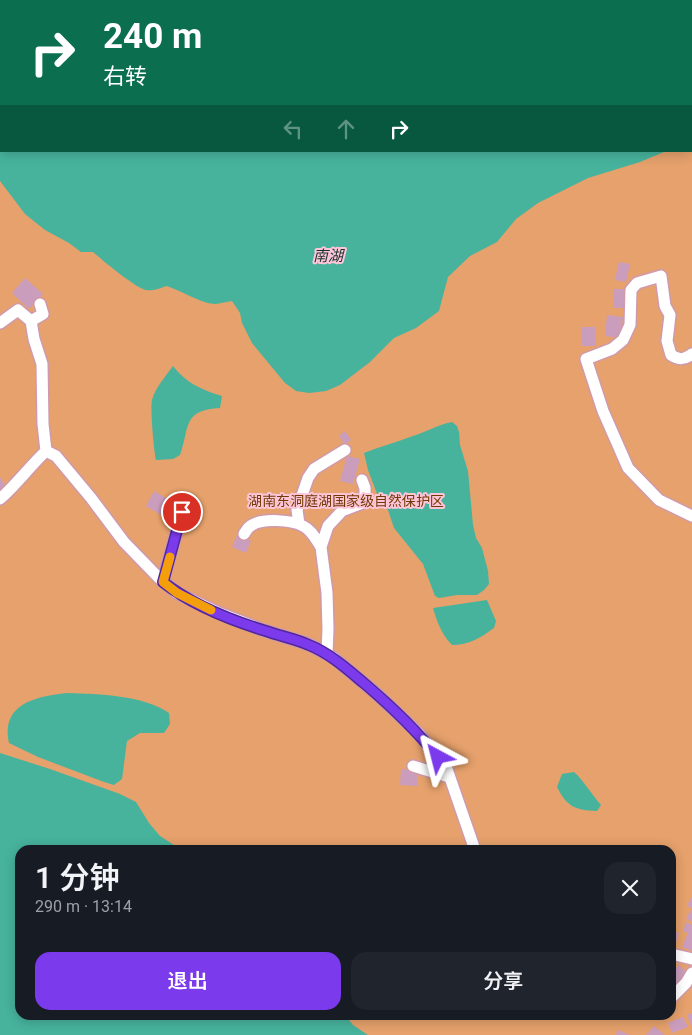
<!DOCTYPE html>
<html lang="zh">
<meta charset="utf-8">
<style>
body{margin:0;font-family:Roboto,"Noto Sans SC",sans-serif;background:#20242c;color:#f1f3f6;height:100vh;display:flex;flex-direction:column;font-size:19px;white-space:nowrap}
*{box-sizing:border-box;margin:0}
p{font-size:16px;color:#9ea1a6}
.icon{flex:none;width:28px;height:28px;fill:none;stroke:currentColor;stroke-width:2;stroke-linecap:round;stroke-linejoin:round}
.map{position:relative;flex:1;overflow:hidden}
.side{position:absolute;left:15px;top:845px;width:661px;height:175px;display:flex;flex-direction:column;background:#171b24;border-radius:15px;box-shadow:0 2px 12px #0003}
.side>*{flex:none}
.hud{position:absolute;left:0px;top:0px;width:692px;height:152px;box-shadow:0 2px 12px #0003;background:#0b6e4f;color:#fff;overflow:hidden}
.pin{position:absolute;display:grid;place-items:center;width:42px;height:42px;color:#fff;margin:-21px;border:2px solid #fff;border-radius:50%;box-shadow:0 1px 5px #0007}
.me{position:absolute;width:55px;margin:-28px;rotate:322deg;stroke-linejoin:round;filter:drop-shadow(0 0 4px #0008)}
.turn{display:flex;align-items:center;gap:18px;height:105px;padding:0 20px;font-size:22px}
.turn .icon{width:65px;height:65px;stroke-width:2.5}
.turn b{display:block;font-size:35px;line-height:42px}
.lanes{display:flex;align-items:center;height:48px;padding:0 20px;background:#0003;justify-content:center;gap:25px;direction:ltr}
.lanes .off{opacity:.35}
.round{display:grid;place-items:center;flex:none;width:52px;height:52px;border-radius:15px;background:#20242c}
.overview{display:flex;align-items:center;justify-content:space-between;height:85px;padding:0 20px}
h1{font-size:30px;font-weight:600;line-height:38px}
.button{display:flex;gap:10px;margin-top:auto;padding:10px 20px}
.button a{flex:1;height:58px;border-radius:15px;background:#7c3aed;color:#fff;font-size:20px;font-weight:600;line-height:58px;text-align:center}
.button a+a{background:#20242c;color:#f1f3f6}
.map>svg:first-child{display:block}
</style>
<div class="map">
<svg width="692" height="1035" viewBox="0 0 692 1035">
<rect width="100%" height="100%" fill="#fdc5d7"/>
<!-- green -->
<path fill="#e6a16c" fill-rule="evenodd" d="M0,0H692V1035H0ZM1,1H691V151H1ZM20,850H671V1015H20Z"/>
<!-- water -->
<path fill="#47b39d" d="M0,0H692V149L691,1H1V151H674L664,152L640,162L588,178L538,203L516,219L497,242L470,256L448,277L439,311L416,328L394,338L370,362L340,385L326,391L309,393L296,391L285,383L252,343L242,323L240,313L232,301C227,302 221,303 216,304C201,304 181,290 166,286C159,289 153,291 146,290C137,289 102,260 93,252H81L69,243L45,230L25,214L0,181Z
M173,366C186,383 202,390 222,396L220,408C182,410 190,427 180,455L173,459L156,460C154,452 150,408 152,400C155,388 166,376 173,366Z
M452,422L457,426L459,432L460,445L468,471L473,525L476,538L482,548L488,571L489,584L484,590L477,595H457L439,598L435,596L423,564L394,528L388,510L379,499L368,470L364,453C379,447 394,443 410,437C424,433 437,425 452,422Z
M487,600L496,621L494,628C480,638 469,645 452,645C442,635 437,622 433,608Z
M68,693C98,694 143,695 169,713L170,724L164,733H140L127,741L122,779L114,785L104,782L38,757L9,743C0,703 38,696 68,693Z
M0,753L50,769L120,794L136,802L149,823L160,836L174,845L176,850H20V1015H345L353,1025L368,1035H0Z
M574,772C585,782 591,794 601,805L597,811C575,810 567,807 557,787L562,774Z"/>
<!-- building -->
<path fill="#ca9dbd" d="M619,262L630,264L626,282L615,280Z
M25,278L43,294L29,309L12,293Z
M614,289H623V308H613Z
M607,315L623,317L621,338L605,336Z
M582,327H596V346H582Z
M345,431L351,440L345,445L339,436Z
M347,456L360,459L353,484L340,481Z
M0,477L6,487L0,491Z
M154,491L169,500L161,515L146,506Z
M237,535L251,541L246,553L232,547Z
M401,769L418,771L417,786L400,785Z
M692,897V922L686,918L692,909L687,905Z
M686,922L692,925V951L682,947L688,933L683,931Z
M671,931L679,933L674,948L671,947Z
M679,965L687,973L672,988L671,973Z
M692,1013V1027L687,1015Z
M683,1017L688,1027L672,1033L668,1023Z
M654,1026L665,1035H646Z
M618,1030L630,1035H616Z"/>
<g fill="none" stroke-linecap="round" stroke-linejoin="round">
<!-- minor casing -->
<g stroke="#d09aac" stroke-width="14">
<path id="minor" d="M40,304L43,314L31,321L34,339L42,364L43,424L46,451
M0,323L18,310L31,321
M692,354C684,360 679,360 671,355L667,341L670,315L665,306L661,276L637,283L631,290L630,325L623,340L612,349L586,359L603,411L628,468L659,500L692,516
M0,499C17,484 30,466 46,451L56,456L91,498L124,542L158,577L177,593L217,612L263,630L308,644L327,654L334,658L377,694L419,734L447,769L475,850
M299,524L297,510L308,478L314,469L345,450
M244,534C246,531 248,527 252,525C263,518 292,520 303,526C312,530 316,540 321,547
M163,581L182,512L172,509
M327,654L328,629L327,593L321,547L328,526L342,511L365,502V488L362,480
M413,766L449,777
M671,954L692,959
M671,998L686,983L692,973"/>
</g>
<!-- minor -->
<use href="#minor" stroke="#fff" stroke-width="11"/>
</g>
<g fill="none" stroke-linecap="round" stroke-linejoin="round">
<!-- route casing -->
<g stroke="#51269a" stroke-width="12">
<path id="route" d="M182,512L163,582C192,605 230,620 266,631C280,636 296,639 309,645C331,654 347,669 365,684C392,707 416,730 438,757"/>
</g>
<!-- route -->
<use href="#route" stroke="#7c3aed" stroke-width="9"/>
<!-- slow -->
<path stroke="#f59e0b" stroke-width="9" d="M170,557L163,582L177,593L211,610"/>
</g>
<g text-anchor="middle" dominant-baseline="central" stroke-width="4" stroke-linejoin="round" paint-order="stroke">
<!-- park labels -->
<g font-size="14" fill="#703a04" stroke="#fdc5d7">
<text x="346" y="501">湖南东洞庭湖国家级自然保护区</text>
</g>
<!-- water labels -->
<g font-size="15" font-style="italic" fill="#19312c" stroke="#fdc5d7">
<text x="328" y="256">南湖</text>
</g>
</g>
</svg>
<div class="pin" style="left:182px;top:512px;background:#d93025"><svg class="icon" aria-label="arrive" viewBox="0 0 24 24"><path d="M6 21V4h12l-3 4 3 4H6"/></svg></div>
<svg class="me" style="left:438px;top:757px" viewBox="-20 -20 40 40"><path d="M0-17L14 15 0 8-14 15z" fill="#7c3aed" stroke="#fff" stroke-width="4"/></svg>
<div class="hud">
<div class="turn"><svg class="icon" aria-label="right" viewBox="0 0 24 24"><path d="M7 20v-9h11M14 6l5 5-5 5"/></svg><div><b>240 m</b>右转</div></div>
<div class="lanes"><svg class="icon off" aria-label="left" viewBox="0 0 24 24"><path d="M17 20v-9H6M10 6l-5 5 5 5"/></svg><svg class="icon off" aria-label="ahead" viewBox="0 0 24 24"><path d="M12 20V5M6 11l6-6 6 6"/></svg><svg class="icon" aria-label="right" viewBox="0 0 24 24"><path d="M7 20v-9h11M14 6l5 5-5 5"/></svg></div>
</div>
<section class="side">
<div class="overview"><div><h1>1 分钟</h1><p>290 m · 13:14</p></div><a class="round"><svg class="icon" aria-label="close" viewBox="0 0 24 24"><path d="M6 6l12 12M18 6L6 18"/></svg></a></div>
<div class="button"><a>退出</a><a>分享</a></div>
</section>
</div>
